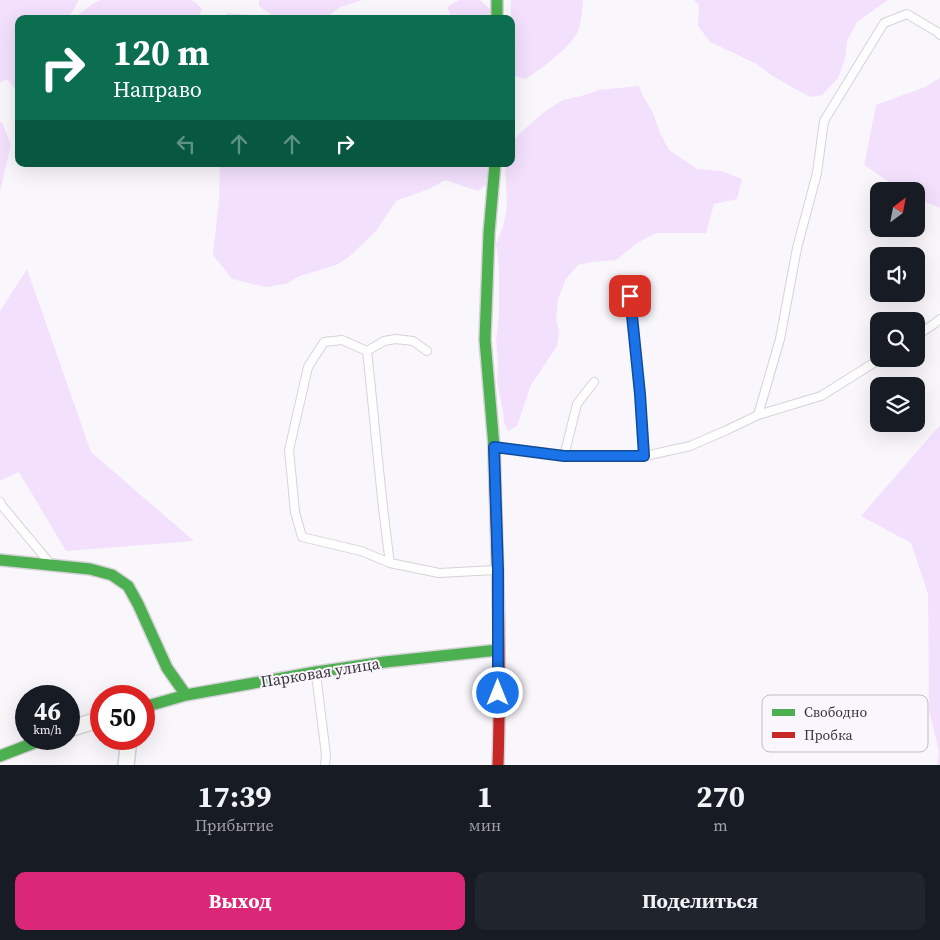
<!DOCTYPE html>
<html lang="ru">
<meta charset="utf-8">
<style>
body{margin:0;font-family:"Source Serif 4",serif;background:#20242c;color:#f1f3f6;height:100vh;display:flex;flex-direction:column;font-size:19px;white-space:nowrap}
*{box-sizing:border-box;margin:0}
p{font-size:16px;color:#9ea1a6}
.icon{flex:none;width:28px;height:28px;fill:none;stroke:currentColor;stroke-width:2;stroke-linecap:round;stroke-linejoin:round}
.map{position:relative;height:765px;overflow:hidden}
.details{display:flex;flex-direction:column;background:#171b24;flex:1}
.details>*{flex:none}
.banner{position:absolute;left:15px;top:15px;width:500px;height:152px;border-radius:10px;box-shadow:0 5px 20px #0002;background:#0b6e4f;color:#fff;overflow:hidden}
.needle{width:32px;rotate:32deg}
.controls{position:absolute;left:870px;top:182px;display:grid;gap:10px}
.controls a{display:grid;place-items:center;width:55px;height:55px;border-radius:10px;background:#171b24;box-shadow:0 5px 20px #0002;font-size:25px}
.speed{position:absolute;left:15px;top:685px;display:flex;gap:10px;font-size:25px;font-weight:700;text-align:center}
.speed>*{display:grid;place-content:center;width:65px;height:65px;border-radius:50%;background:#171b24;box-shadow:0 5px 20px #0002;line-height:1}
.speed small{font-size:12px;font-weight:400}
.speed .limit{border:8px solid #d22;background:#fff;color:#111}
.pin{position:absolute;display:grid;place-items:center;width:42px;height:42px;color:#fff;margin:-21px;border-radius:10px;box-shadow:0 2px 8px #0006}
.me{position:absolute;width:55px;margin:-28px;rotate:0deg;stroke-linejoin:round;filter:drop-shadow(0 0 4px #0008)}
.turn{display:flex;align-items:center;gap:18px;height:105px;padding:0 15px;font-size:22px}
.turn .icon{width:65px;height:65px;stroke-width:2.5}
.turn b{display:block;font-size:35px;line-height:42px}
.lanes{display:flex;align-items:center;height:48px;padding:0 15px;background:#0003;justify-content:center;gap:25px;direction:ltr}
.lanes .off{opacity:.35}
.eta{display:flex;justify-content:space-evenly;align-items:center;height:85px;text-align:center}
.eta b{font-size:30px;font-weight:700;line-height:35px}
.button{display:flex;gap:10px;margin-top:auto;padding:10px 15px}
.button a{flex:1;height:58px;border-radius:10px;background:#db2777;color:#fff;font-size:20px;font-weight:700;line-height:58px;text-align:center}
.button a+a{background:#20242c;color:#f1f3f6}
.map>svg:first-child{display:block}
</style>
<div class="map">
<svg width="940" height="765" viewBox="0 0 940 765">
<rect width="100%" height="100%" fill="#faf7fc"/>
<!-- green -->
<path fill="#f3e0fd" d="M0,0H79L68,19H19V93L7,79L0,83Z
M101,0H190L195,2L202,9L198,19H72L94,3Z
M259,0H363L340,7L326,18L279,19L274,17L259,6Z
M459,0H480L491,10L492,19H452L447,7Z
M511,0H583C582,11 582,21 578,31C570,48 541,69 526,79L511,75Z
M694,0H888L857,22L847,41L845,59L838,78L822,95L810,97L788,85L768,73L757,64L710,42L698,26L699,5Z
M227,13L255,15L257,19H226Z
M940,78V208L916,198V191H903L864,165L876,105L925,87Z
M639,86L643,96L653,113L660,133L669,150L697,169L721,171L742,179L737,199L714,204L706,233H656L637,243L616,260L593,262L578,265L566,279L558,299L556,318L559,333L557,346L531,385L517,426L508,431L504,422L503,411L497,382L498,362L496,340L499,315V267L496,244L503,227L507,206L505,164H511V145L518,135L544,112L563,100L581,96L599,90Z
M0,122H2L11,144L0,192Z
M220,164H488L486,185L478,191L445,180L429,189L396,201L376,231L349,257L336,265L300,276L286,284L266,287L232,279L213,255L219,199Z
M27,269L91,452L194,541L66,551L19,472L0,481V311Z
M940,425V765H937L939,752L929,710L928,594L911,543L861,516Z"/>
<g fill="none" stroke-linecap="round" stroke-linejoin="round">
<!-- lane casing -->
<g stroke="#d6d3d7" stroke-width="10">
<path id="lane" d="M630,296L640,394L645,456
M916,336L934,324L940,319
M367,351C375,422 380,493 390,563
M427,351L413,341L396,339L384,341L367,351L342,340L324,342L308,367L289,450L295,512L302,537L361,551L390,563L439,573L496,570
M758,415L780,339L797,248L817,173L824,121L884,23L907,14L939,33L940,35
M496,447L564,456H645L690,446L727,430L758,415L821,396L880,359
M564,456L577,404L594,382
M0,502L3,507L48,561
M316,674L326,755L325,765"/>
</g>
<!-- street casing -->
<g stroke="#d6d3d7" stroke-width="18">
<path id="street" d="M69,729L101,719
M126,765L129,739"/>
</g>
<!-- fast casing -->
<g stroke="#d6d3d7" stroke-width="14">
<path id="fast" d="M497,0V19
M495,164L489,233L485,340L494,447L495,483
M0,560L90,569L112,575L128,586L138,604L167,668L186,695
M144,707L186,695L316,672L385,662L498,650
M0,756L44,739"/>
</g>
<!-- jam casing -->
<g stroke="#d6d3d7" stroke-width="14">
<path id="jam" d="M495,483C498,577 501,671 498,765"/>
</g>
<!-- lane -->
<use href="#lane" stroke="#fefeff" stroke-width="8"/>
<!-- street -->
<use href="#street" stroke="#fefeff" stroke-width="15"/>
<!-- fast -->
<use href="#fast" stroke="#4caf50" stroke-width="11"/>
<!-- jam -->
<use href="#jam" stroke="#c62828" stroke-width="11"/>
</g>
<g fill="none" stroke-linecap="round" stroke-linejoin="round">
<!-- route casing -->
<g stroke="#114b97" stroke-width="12">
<path id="route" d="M498,693V570L494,447L564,456H644L640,394L630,296"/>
</g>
<!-- route -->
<use href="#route" stroke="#1a73e8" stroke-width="9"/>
</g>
<g text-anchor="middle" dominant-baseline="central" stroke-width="4" stroke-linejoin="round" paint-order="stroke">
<!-- street labels -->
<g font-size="16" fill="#39363a" stroke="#fbf5fe">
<text transform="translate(320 672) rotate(-9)">Парковая улица</text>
</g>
</g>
<!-- legend -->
<rect x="762" y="695" width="166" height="57" rx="8" fill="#fbf5fe" stroke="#c1bcc3" stroke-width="1"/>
<rect x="772" y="709" width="23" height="7" fill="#4caf50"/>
<rect x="772" y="732" width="23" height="6" fill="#c62828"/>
<g font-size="14" fill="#39363a">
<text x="804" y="717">Свободно</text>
<text x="804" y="740">Пробка</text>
</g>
</svg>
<div class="controls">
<a><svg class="needle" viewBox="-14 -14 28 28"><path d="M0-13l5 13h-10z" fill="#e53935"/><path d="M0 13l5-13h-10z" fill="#9ea1a6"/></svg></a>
<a><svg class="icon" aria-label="sound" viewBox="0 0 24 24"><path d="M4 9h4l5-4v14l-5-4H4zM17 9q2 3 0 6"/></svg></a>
<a><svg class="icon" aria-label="search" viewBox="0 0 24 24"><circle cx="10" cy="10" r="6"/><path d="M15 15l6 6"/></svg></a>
<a><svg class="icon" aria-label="layers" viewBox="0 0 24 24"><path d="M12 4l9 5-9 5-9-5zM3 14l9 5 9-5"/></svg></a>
</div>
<div class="speed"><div>46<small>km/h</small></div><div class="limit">50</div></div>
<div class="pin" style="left:630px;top:296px;background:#d93025"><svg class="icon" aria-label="arrive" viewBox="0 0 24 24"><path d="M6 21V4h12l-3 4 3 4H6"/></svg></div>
<svg class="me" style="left:498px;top:693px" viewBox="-20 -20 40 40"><circle r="17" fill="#1a73e8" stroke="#fff" stroke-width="3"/><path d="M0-11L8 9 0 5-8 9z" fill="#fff"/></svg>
<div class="banner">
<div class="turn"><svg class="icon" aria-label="right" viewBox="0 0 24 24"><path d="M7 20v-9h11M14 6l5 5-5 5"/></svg><div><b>120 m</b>Направо</div></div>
<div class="lanes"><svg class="icon off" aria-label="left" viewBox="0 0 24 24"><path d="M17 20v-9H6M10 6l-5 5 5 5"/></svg><svg class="icon off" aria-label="ahead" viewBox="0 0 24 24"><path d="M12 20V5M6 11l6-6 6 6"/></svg><svg class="icon off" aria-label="ahead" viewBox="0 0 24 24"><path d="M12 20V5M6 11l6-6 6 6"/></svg><svg class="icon" aria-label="right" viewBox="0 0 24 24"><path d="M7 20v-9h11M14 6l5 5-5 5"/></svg></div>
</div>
</div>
<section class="details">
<div class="eta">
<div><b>17:39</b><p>Прибытие</p></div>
<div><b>1</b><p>мин</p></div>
<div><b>270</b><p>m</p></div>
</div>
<div class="button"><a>Выход</a><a>Поделиться</a></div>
</section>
